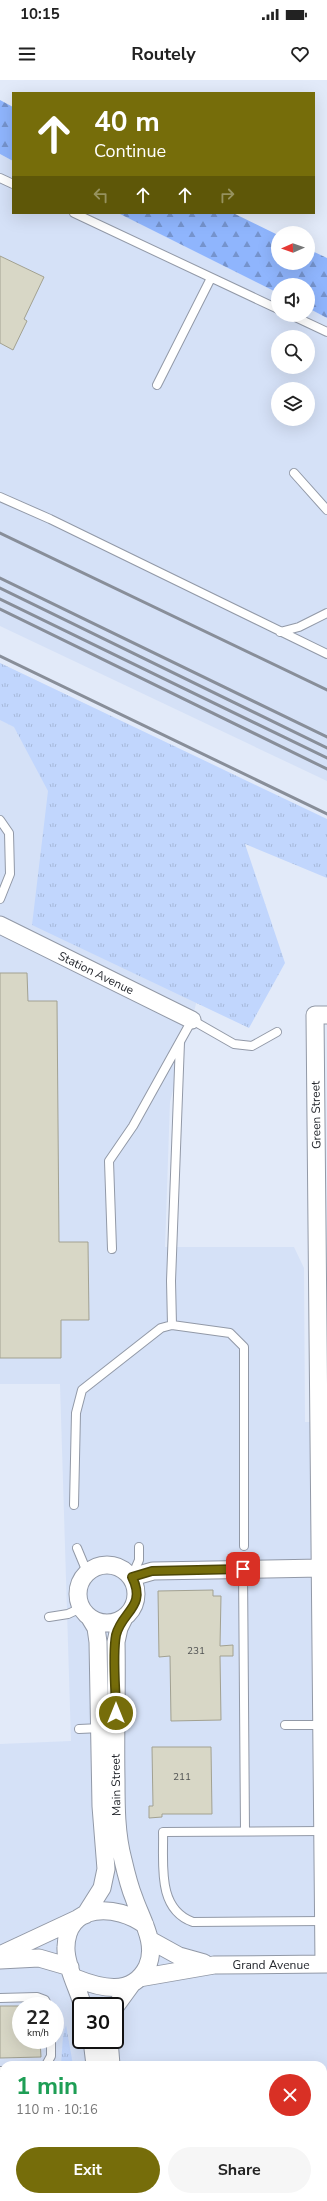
<!DOCTYPE html>
<meta charset="utf-8">
<style>
body{margin:0;font-family:"Nunito Sans",sans-serif;background:#f6f6f6;color:#222;height:100vh;display:flex;flex-direction:column;font-size:15px;white-space:nowrap}
*{box-sizing:border-box;margin:0}
p{font-size:13px;color:#767676}
.icon{flex:none;width:22px;height:22px;fill:none;stroke:currentColor;stroke-width:2;stroke-linecap:round;stroke-linejoin:round}
.map{position:relative;flex:1;overflow:hidden}
.side{position:absolute;left:0px;top:1981px;width:327px;height:140px;display:flex;flex-direction:column;background:#fff;border-radius:12px 12px 0 0;box-shadow:0 4px 16px #0002}
.side>*{flex:none}
.hud{position:absolute;left:12px;top:12px;width:303px;height:122px;border-radius:0px;box-shadow:0 4px 16px #0002;background:#766d0a;color:#fff;overflow:hidden}
.needle{width:26px;rotate:268deg}
.tools{position:absolute;left:271px;top:146px;display:grid;gap:8px}
.tools a{display:grid;place-items:center;width:44px;height:44px;border-radius:50%;background:#fff;box-shadow:0 4px 16px #0002;font-size:20px}
.speed{position:absolute;left:12px;top:1917px;display:flex;gap:8px;font-size:20px;font-weight:700;text-align:center}
.speed>*{display:grid;place-content:center;width:52px;height:52px;border-radius:50%;background:#fff;box-shadow:0 4px 16px #0002;line-height:1}
.speed small{font-size:10px;font-weight:400}
.speed .limit{border:2px solid #111;border-radius:6px;background:#fff;color:#111}
.pin{position:absolute;display:grid;place-items:center;width:34px;height:34px;color:#fff;margin:-17px;border-radius:8px;box-shadow:0 2px 6px #0006}
.me{position:absolute;width:44px;margin:-22px;rotate:0deg;stroke-linejoin:round;filter:drop-shadow(0 0 3px #0008)}
.turn{display:flex;align-items:center;gap:14px;height:84px;padding:0 16px;font-size:18px}
.turn .icon{width:52px;height:52px;stroke-width:2.5}
.turn b{display:block;font-size:28px;line-height:34px}
.lanes{display:flex;align-items:center;height:38px;padding:0 16px;background:#0003;justify-content:center;gap:20px;direction:ltr}
.lanes .off{opacity:.35}
.round{display:grid;place-items:center;flex:none;width:42px;height:42px;border-radius:21px;background:#f6f6f6}
.headline{display:flex;align-items:center;justify-content:space-between;height:68px;padding:0 16px}
h1{font-size:24px;font-weight:700;line-height:30px;color:#1e9e55}
.action{display:flex;gap:8px;margin-top:auto;padding:8px 16px}
.action a{flex:1;height:46px;border-radius:24px;background:#766d0a;color:#fff;font-size:16px;font-weight:700;line-height:46px;text-align:center}
.action a+a{background:#f6f6f6;color:#222}
.status{display:flex;justify-content:space-between;align-items:center;height:28px;padding:0 20px;background:#fff;direction:ltr}
.status svg{height:11px;fill:currentColor}
header{display:flex;justify-content:space-between;align-items:center;height:52px;padding:0 16px;background:#fff;font-size:18px;font-weight:700}
.map>svg:first-child{display:block}
</style>
<div class="status"><b>10:15</b><svg viewBox="0 0 49 12"><path d="M0 12V9h3v3zM5 12V6h3v6zM10 12V3h3v9zM15 12V0h3v12zM26 1h20v11H26zM47 4h2v5h-2z"/></svg></div>
<header><svg class="icon" aria-label="menu" viewBox="0 0 24 24"><path d="M4 6h16M4 12h16M4 18h16"/></svg>Routely<svg class="icon" aria-label="heart" viewBox="0 0 24 24"><path d="M12 20l-8-8c-3-5 5-10 8-4 3-6 11-1 8 4z"/></svg></header>
<div class="map">
<svg width="327" height="2121" viewBox="0 0 327 2121">
<defs>
<pattern id="grass-tufts" width="24" height="20" patternUnits="userSpaceOnUse"><rect width="24" height="20" fill="#c1d6fd"/><path d="M3 7l-1-3M5 7V3M7 7l1-3M15 17l-1-3M17 17v-4M19 17l1-3" fill="none" stroke="#a6b8d9"/></pattern>
<pattern id="forest-firs" width="22" height="20" patternUnits="userSpaceOnUse"><rect width="22" height="20" fill="#8fb5fd"/><path d="M5 1l3.5 6h-7zM16 11l3.5 6h-7z" fill="#7593cd"/></pattern>
<pattern id="water-waves" width="16" height="10" patternUnits="userSpaceOnUse"><rect width="16" height="10" fill="#9fbef8"/><path d="M0 5q4-4 8 0t8 0" fill="none" stroke="#89a3d5"/></pattern>
</defs>
<rect width="100%" height="100%" fill="#e2eaf9"/>
<!-- built -->
<path fill="#d5e1f7" fill-rule="evenodd" d="M0,74L13,81V133H118L278,213V235H308V228L327,238V701L0,546ZM278,257H308V287H278ZM278,309H308V339H278Z
M0,583L254,705L170,1022L165,1167H294L304,1188L305,1342H327V2121H67V2117H323V1985H4V2004H0V1664L71,1661L60,1304H0ZM21,1926H55V1960H21ZM81,1926H115V1960H81Z"/>
<!-- grass -->
<path fill="url(#grass-tufts)" d="M0,583L327,739V798L245,764L285,883L249,948L32,845L48,711L14,647L0,640Z
M66,1945L73,1985H61L63,1956Z
M0,2109L4,2110V2117H38L63,2121H0Z"/>
<!-- forest -->
<path fill="url(#forest-firs)" d="M0,20L13,27V81L0,74Z
M118,133H233L278,155V183H308V169L327,178V238L308,228V205H278V213Z"/>
<!-- water -->
<path fill="url(#water-waves)" d="M0,2019H4V2067L0,2065Z"/>
<!-- building -->
<path fill="#d8d7c6" stroke="#a2a191" d="M0,176L44,197L24,239L27,241L13,270L0,263Z
M0,893H27L28,921H57L59,1162H88L89,1240H61V1278H0Z
M213,1510V1516H221L220,1566L233,1565V1576H220L221,1640L171,1641L170,1576L159,1577L158,1511Z
M152,1667H211L212,1734H162V1737L149,1738V1726H153Z
M0,1926H21V1960H40L41,1977L0,1978Z"/>
<g fill="none" stroke-linecap="round" stroke-linejoin="round">
<!-- lane casing -->
<g stroke="#9299a7" stroke-width="10">
<path id="lane" d="M0,98L13,104
M74,133L278,229
M291,235L327,252
M157,305L211,198
M294,393L327,430
M0,417L50,439L327,574
M280,552L299,547L327,533
M0,740L9,753L10,794L0,819
M112,1169L109,1081L133,1046L192,940L234,964L252,966L277,952
M172,1245L230,1253L244,1267V1466
M74,1425L76,1333L82,1310L161,1248L172,1245L171,1201L180,962
M77,1468L87,1492
M243,1489L245,1751
M132,1496L139,1480V1467
M49,1537L68,1534L81,1528
M285,1645H322
M79,1649L101,1648
M323,1751L163,1752C164,1782 156,1829 193,1842L324,1841
M0,1918L37,1917L45,1920L48,1926
M46,1985L51,1976V1960
M0,1991H4
M323,2110H327
M213,2121V2117"/>
</g>
<!-- street casing -->
<g stroke="#9299a7" stroke-width="19">
<path id="street" d="M0,845L192,940
M78 1514a29 29 0 1 1 58 0a29 29 0 1 1-58 0Z
M132,1497L153,1491L321,1488
M85,1835L102,1808L106,1789L101,1726L98,1562L96,1548L90,1538
M150,1860L179,1876L204,1883
M0,1875L77,1839
M0,1880L39,1878L70,1887
M324,1884L315,935H327
M75,1898C100,1908 132,1917 147,1887C158,1864 141,1839 134,1818C129,1806 126,1793 123,1780C116,1754 116,1726 116,1699C115,1653 117,1607 116,1562L119,1548L124,1538
M139,1898L214,1885L327,1884
M83,1926C78,1909 65,1884 66,1867C67,1822 117,1824 145,1845
M115,1927L131,1905
M92,1960L95,1985
M109,1960L111,1985
M101,2121L102,2117
M122,2121V2117"/>
</g>
<!-- highway casing -->
<g stroke="#9299a7" stroke-width="24">
<path id="highway" d="M0,2099L4,2100"/>
</g>
<!-- lane -->
<use href="#lane" stroke="#fff" stroke-width="8"/>
<!-- street -->
<use href="#street" stroke="#fff" stroke-width="17"/>
<!-- highway -->
<use href="#highway" stroke="#fff" stroke-width="22"/>
<!-- rail -->
<path stroke="#888e99" stroke-width="3" d="M0,453L327,610
M0,498L327,657
M0,508L327,668
M0,519L327,678
M0,529L327,689
M0,576L327,734"/>
</g>
<g fill="none" stroke-linecap="round" stroke-linejoin="round">
<!-- route casing -->
<g stroke="#4d4706" stroke-width="10">
<path id="route" d="M116,1633C116,1611 112,1576 116,1555C122,1531 147,1527 132,1497L152,1491L243,1489"/>
</g>
<!-- route -->
<use href="#route" stroke="#766d0a" stroke-width="7"/>
</g>
<g text-anchor="middle" dominant-baseline="central" stroke-width="3.5" stroke-linejoin="round" paint-order="stroke">
<!-- number labels -->
<g font-size="10" fill="#515353">
<text x="196" y="1571">231</text>
<text x="182" y="1697">211</text>
</g>
<!-- street labels -->
<g font-size="12" fill="#24272d" stroke="#fff">
<text transform="translate(96 893) rotate(26)">Station Avenue</text>
<text transform="translate(316 1035) rotate(-91)">Green Street</text>
<text transform="translate(116 1705) rotate(-91)">Main Street</text>
<text x="271" y="1885">Grand Avenue</text>
</g>
</g>
</svg>
<div class="tools">
<a><svg class="needle" viewBox="-14 -14 28 28"><path d="M0-13l5 13h-10z" fill="#e53935"/><path d="M0 13l5-13h-10z" fill="#767676"/></svg></a>
<a><svg class="icon" aria-label="sound" viewBox="0 0 24 24"><path d="M4 9h4l5-4v14l-5-4H4zM17 9q2 3 0 6"/></svg></a>
<a><svg class="icon" aria-label="search" viewBox="0 0 24 24"><circle cx="10" cy="10" r="6"/><path d="M15 15l6 6"/></svg></a>
<a><svg class="icon" aria-label="layers" viewBox="0 0 24 24"><path d="M12 4l9 5-9 5-9-5zM3 14l9 5 9-5"/></svg></a>
</div>
<div class="speed"><div>22<small>km/h</small></div><div class="limit">30</div></div>
<div class="pin" style="left:243px;top:1489px;background:#d93025"><svg class="icon" aria-label="arrive" viewBox="0 0 24 24"><path d="M6 21V4h12l-3 4 3 4H6"/></svg></div>
<svg class="me" style="left:116px;top:1633px" viewBox="-20 -20 40 40"><circle r="17" fill="#766d0a" stroke="#fff" stroke-width="3"/><path d="M0-11L8 9 0 5-8 9z" fill="#fff"/></svg>
<div class="hud">
<div class="turn"><svg class="icon" aria-label="ahead" viewBox="0 0 24 24"><path d="M12 20V5M6 11l6-6 6 6"/></svg><div><b>40 m</b>Continue</div></div>
<div class="lanes"><svg class="icon off" aria-label="left" viewBox="0 0 24 24"><path d="M17 20v-9H6M10 6l-5 5 5 5"/></svg><svg class="icon" aria-label="ahead" viewBox="0 0 24 24"><path d="M12 20V5M6 11l6-6 6 6"/></svg><svg class="icon" aria-label="ahead" viewBox="0 0 24 24"><path d="M12 20V5M6 11l6-6 6 6"/></svg><svg class="icon off" aria-label="right" viewBox="0 0 24 24"><path d="M7 20v-9h11M14 6l5 5-5 5"/></svg></div>
</div>
<section class="side">
<div class="headline"><div><h1>1 min</h1><p>110 m · 10:16</p></div><a class="round" style="background:#d93025;color:#fff"><svg class="icon" aria-label="close" viewBox="0 0 24 24"><path d="M6 6l12 12M18 6L6 18"/></svg></a></div>
<div class="action"><a>Exit</a><a>Share</a></div>
</section>
</div>
